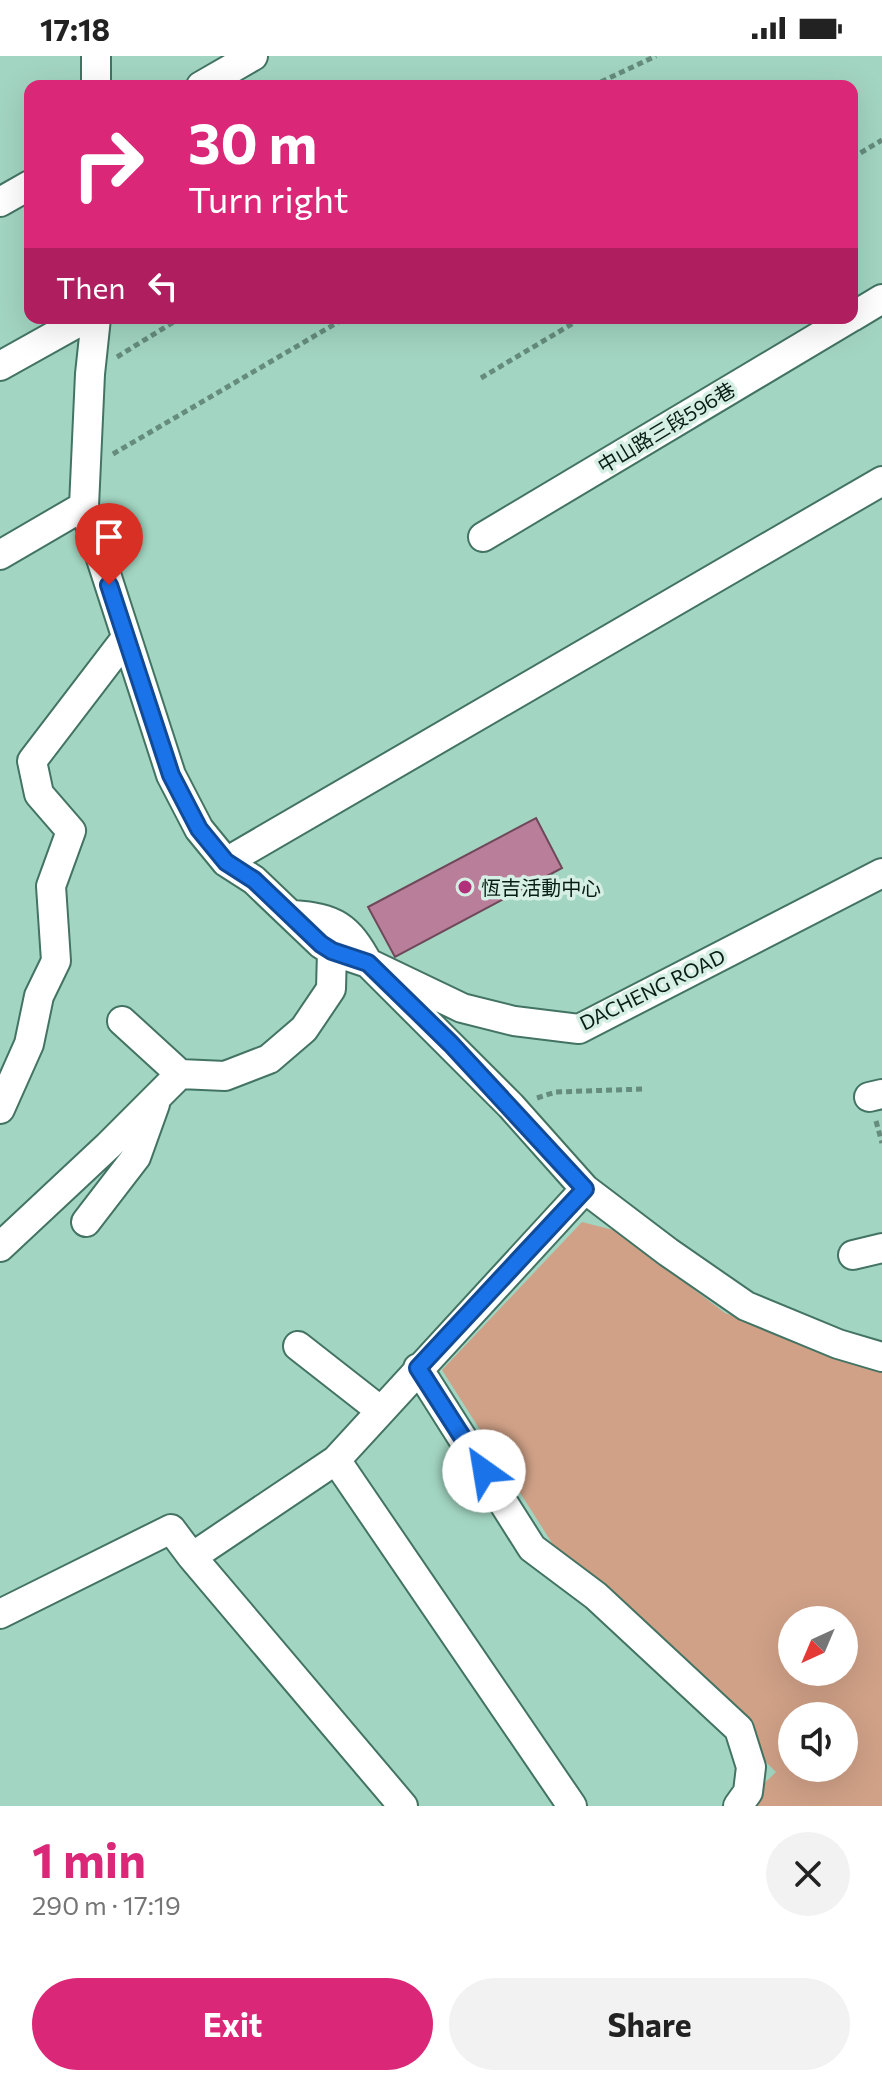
<!DOCTYPE html>
<meta charset="utf-8">
<style>
body{margin:0;font-family:Commissioner,"Noto Sans TC",sans-serif;background:#f2f2f2;color:#222;height:100vh;display:flex;flex-direction:column;font-size:30px;white-space:nowrap}
*{box-sizing:border-box;margin:0}
p{font-size:26px;color:#767676}
.icon{flex:none;width:44px;height:44px;fill:none;stroke:currentColor;stroke-width:2;stroke-linecap:round;stroke-linejoin:round}
.map{position:relative;height:1750px;overflow:hidden}
.side{display:flex;flex-direction:column;background:#fff;flex:1}
.side>*{flex:none}
.hud{position:absolute;left:24px;top:24px;width:834px;height:244px;border-radius:16px;box-shadow:0 8px 32px #0002;background:#db2777;color:#fff;overflow:hidden}
.needle{width:52px;rotate:224deg}
.buttons{position:absolute;left:778px;top:1550px;display:grid;gap:16px}
.buttons a{display:grid;place-items:center;width:80px;height:80px;border-radius:50%;background:#fff;box-shadow:0 8px 32px #0002;font-size:40px}
.pin{position:absolute;display:grid;place-items:center;width:68px;height:68px;color:#fff;margin:-82px -34px;border-radius:50% 50% 50% 0;rotate:-45deg;box-shadow:0 0 8px #0007}
.pin .icon{rotate:45deg}
.me{position:absolute;width:88px;margin:-44px;rotate:328deg;stroke-linejoin:round;filter:drop-shadow(0 0 6px #0008)}
.turn{display:flex;align-items:center;gap:28px;height:168px;padding:0 32px;font-size:36px}
.turn .icon{width:104px;height:104px;stroke-width:2.5}
.turn b{display:block;font-size:56px;line-height:68px}
.then{display:flex;align-items:center;height:76px;padding:0 32px;background:#0003;gap:16px;font-size:30px}
.round{display:grid;place-items:center;flex:none;width:84px;height:84px;border-radius:42px;background:#f2f2f2}
.overview{display:flex;align-items:center;justify-content:space-between;height:136px;padding:0 32px}
h1{font-size:48px;font-weight:700;line-height:60px;color:#db2777}
.button{display:flex;gap:16px;margin-top:auto;padding:16px 32px}
.button a{flex:1;height:92px;border-radius:48px;background:#db2777;color:#fff;font-size:32px;font-weight:700;line-height:92px;text-align:center}
.button a+a{background:#f2f2f2;color:#222}
.status{display:flex;justify-content:space-between;align-items:center;height:56px;padding:0 40px;background:#fff;direction:ltr}
.status svg{height:22px;fill:currentColor}
.map>svg:first-child{display:block}
</style>
<div class="status"><b>17:18</b><svg viewBox="0 0 49 12"><path d="M0 12V9h3v3zM5 12V6h3v6zM10 12V3h3v9zM15 12V0h3v12zM26 1h20v11H26zM47 4h2v5h-2z"/></svg></div>
<div class="map">
<svg width="882" height="1750" viewBox="0 0 882 1750">
<rect width="100%" height="100%" fill="#a2d5c2"/>
<!-- green -->
<path fill="#d0a187" fill-rule="evenodd" d="M582,1166L617,1175L725,1257L882,1315V1750H741L776,1716L566,1509L442,1314ZM792,1564H844V1616H792ZM792,1660H844V1712H792Z"/>
<!-- building -->
<path fill="#b97e99" stroke="#6f485a" stroke-width="2" d="M536,762L562,812L395,901L368,851Z"/>
<g fill="none" stroke-linecap="round" stroke-linejoin="round">
<!-- minor casing -->
<g stroke="#437363" stroke-width="32">
<path id="minor" d="M96,0V30
M201,30L253,0
M0,146L30,129
M852,261L882,243
M96,262L90,318L84,450L171,719L199,773L226,806L254,824L321,888L332,895L368,907L462,952L514,965L579,973L882,817
M0,310L86,262
M483,481L850,262
M0,499L84,450
M226,806L882,425
M293,859C335,862 348,870 368,907L511,1050L585,1133L668,1196L746,1250L838,1288L882,1301
M122,965L180,1018
M869,1041L882,1038
M0,1053L29,988L39,940L56,905L51,830L71,775L39,738L32,705L126,582
M86,1166L136,1101L155,1048
M0,1191L108,1090L180,1018L225,1020L269,1003L304,973L331,933L332,895
M853,1199L882,1192
M298,1290L381,1355
M418,1312L532,1492L596,1540L739,1673L751,1711L748,1736L738,1750
M336,1404L572,1750
M192,1501L403,1750
M0,1558L171,1473L192,1501L336,1404L585,1133"/>
</g>
<!-- path -->
<path stroke="#658c7e" stroke-width="5" stroke-dasharray="6 4" stroke-linecap="butt" d="M592,30L656,0
M852,102L882,84
M117,301L180,262
M481,322L582,262
M113,398L340,265
M537,1042L556,1036L643,1033
M876,1065L882,1087"/>
<!-- minor -->
<use href="#minor" stroke="#fff" stroke-width="28"/>
</g>
<g fill="none" stroke-linecap="round" stroke-linejoin="round">
<!-- route casing -->
<g stroke="#114b97" stroke-width="20">
<path id="route" d="M109,529L171,719L199,773L226,806L254,824L321,888L332,895L368,907L451,988L585,1133L418,1312L484,1415"/>
</g>
<!-- route -->
<use href="#route" stroke="#1a73e8" stroke-width="14"/>
</g>
<!-- markers -->
<circle fill="#b2307a" stroke="#d6efe5" stroke-width="3" cx="465" cy="831" r="8"/>
<g text-anchor="middle" dominant-baseline="central" stroke-width="7" stroke-linejoin="round" paint-order="stroke">
<!-- street labels -->
<g font-size="20" fill="#071c15" stroke="#d6efe5">
<text transform="translate(666 371) rotate(-31)">中山路三段596巷</text>
<text transform="translate(652 933) rotate(-26)">DACHENG ROAD</text>
</g>
<!-- poi labels -->
<g font-size="20" fill="#071c15" stroke="#d6efe5" text-anchor="start">
<text x="481" y="831">恆吉活動中心</text>
</g>
</g>
</svg>
<div class="buttons">
<a><svg class="needle" viewBox="-14 -14 28 28"><path d="M0-13l5 13h-10z" fill="#e53935"/><path d="M0 13l5-13h-10z" fill="#767676"/></svg></a>
<a><svg class="icon" aria-label="sound" viewBox="0 0 24 24"><path d="M4 9h4l5-4v14l-5-4H4zM17 9q2 3 0 6"/></svg></a>
</div>
<div class="pin" style="left:109px;top:529px;background:#d93025"><svg class="icon" aria-label="arrive" viewBox="0 0 24 24"><path d="M6 21V4h12l-3 4 3 4H6"/></svg></div>
<svg class="me" style="left:484px;top:1415px" viewBox="-20 -20 40 40"><circle r="19" fill="#fff"/><path d="M0-13L10 11 0 6-10 11z" fill="#1a73e8"/></svg>
<div class="hud">
<div class="turn"><svg class="icon" aria-label="right" viewBox="0 0 24 24"><path d="M7 20v-9h11M14 6l5 5-5 5"/></svg><div><b>30 m</b>Turn right</div></div>
<div class="then">Then<svg class="icon" aria-label="left" viewBox="0 0 24 24"><path d="M17 20v-9H6M10 6l-5 5 5 5"/></svg></div>
</div>
</div>
<section class="side">
<div class="overview"><div><h1>1 min</h1><p>290 m · 17:19</p></div><a class="round"><svg class="icon" aria-label="close" viewBox="0 0 24 24"><path d="M6 6l12 12M18 6L6 18"/></svg></a></div>
<div class="button"><a>Exit</a><a>Share</a></div>
</section>
